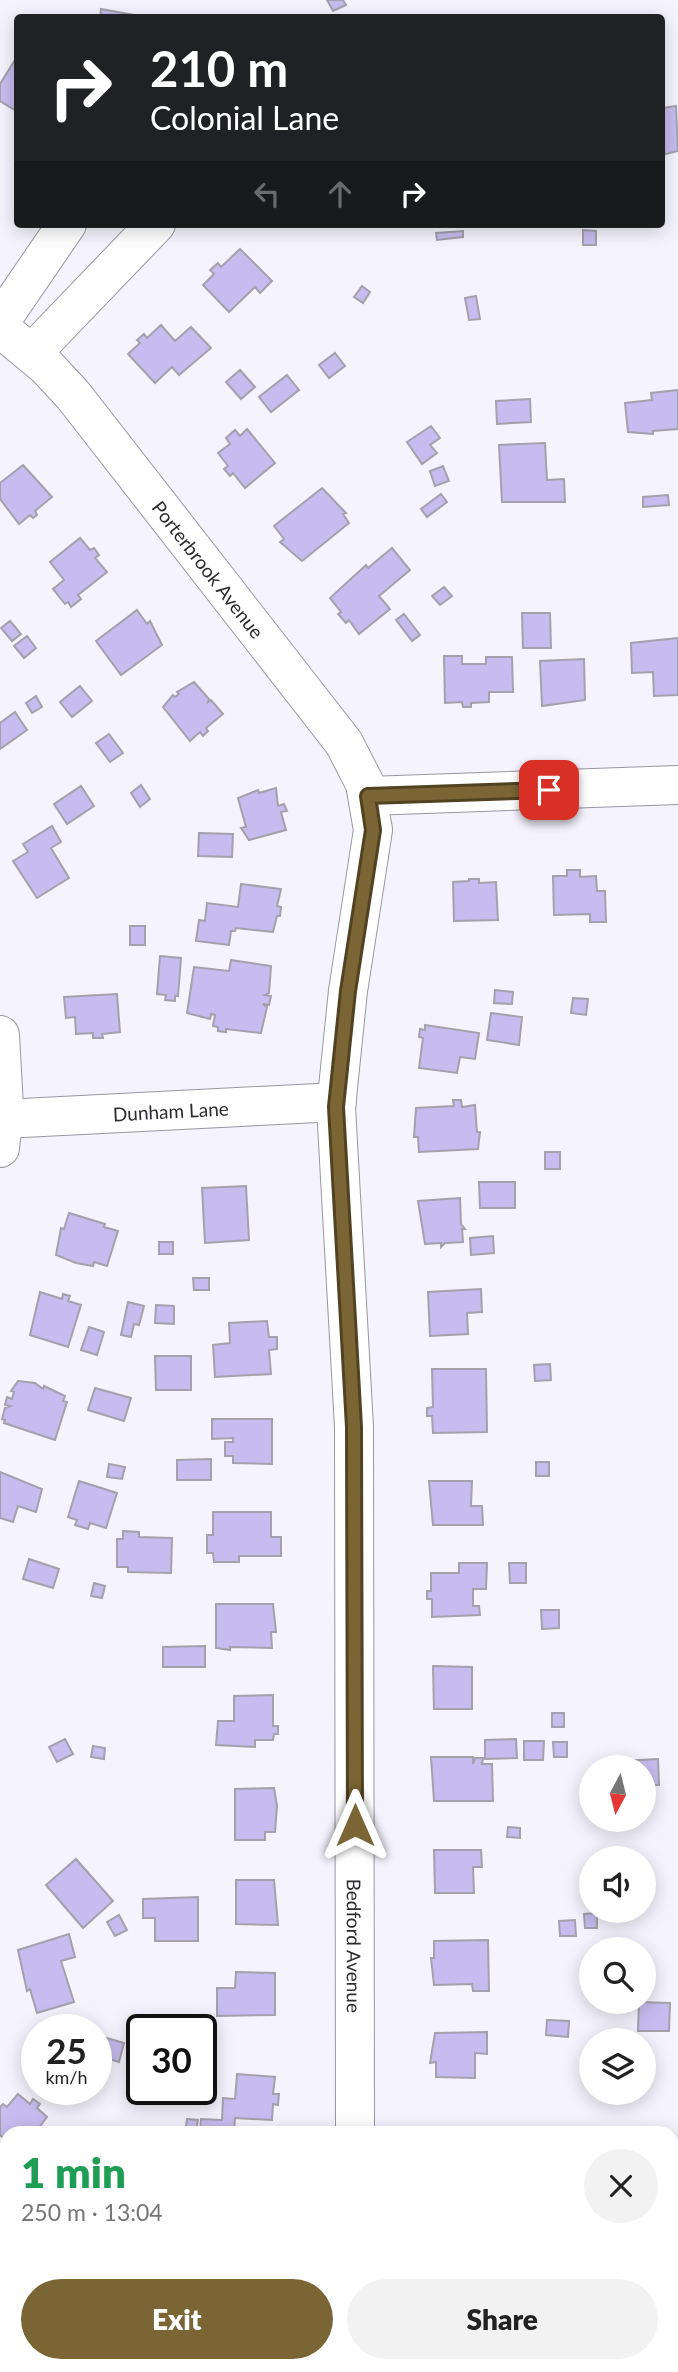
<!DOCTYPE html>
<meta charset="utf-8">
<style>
body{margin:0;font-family:Lato,sans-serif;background:#f2f2f2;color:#222;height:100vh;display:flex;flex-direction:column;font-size:26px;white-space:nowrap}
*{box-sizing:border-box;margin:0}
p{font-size:23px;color:#767676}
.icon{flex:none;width:38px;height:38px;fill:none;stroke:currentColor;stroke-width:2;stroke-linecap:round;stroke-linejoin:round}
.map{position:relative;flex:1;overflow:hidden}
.details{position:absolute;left:0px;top:2126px;width:679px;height:247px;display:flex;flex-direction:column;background:#fff;border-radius:21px 21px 0 0;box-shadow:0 4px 18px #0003}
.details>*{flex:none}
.banner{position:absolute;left:14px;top:14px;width:651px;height:214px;border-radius:7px;box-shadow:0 4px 18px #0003;background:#202124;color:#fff;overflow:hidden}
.needle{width:46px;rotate:187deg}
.tools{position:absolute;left:579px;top:1755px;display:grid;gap:14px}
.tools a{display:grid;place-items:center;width:77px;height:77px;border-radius:50%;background:#fff;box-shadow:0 4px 18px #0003;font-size:35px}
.speed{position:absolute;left:21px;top:2014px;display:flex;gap:14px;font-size:35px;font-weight:700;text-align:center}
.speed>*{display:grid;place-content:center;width:91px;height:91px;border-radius:50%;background:#fff;box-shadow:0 4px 18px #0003;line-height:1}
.speed small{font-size:18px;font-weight:400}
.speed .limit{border:4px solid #111;border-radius:10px;background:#fff;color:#111}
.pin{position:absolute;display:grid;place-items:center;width:60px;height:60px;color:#fff;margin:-30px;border-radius:14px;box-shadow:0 4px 10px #0006}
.me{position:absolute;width:77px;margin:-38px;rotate:0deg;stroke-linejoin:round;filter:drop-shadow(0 0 5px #0008)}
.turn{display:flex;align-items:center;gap:24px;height:147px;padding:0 21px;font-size:32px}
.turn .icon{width:91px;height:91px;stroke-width:2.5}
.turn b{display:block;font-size:49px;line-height:60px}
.lanes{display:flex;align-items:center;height:66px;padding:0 21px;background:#0003;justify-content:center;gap:35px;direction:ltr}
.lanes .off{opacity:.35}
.round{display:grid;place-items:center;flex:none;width:74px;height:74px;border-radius:37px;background:#f2f2f2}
.overview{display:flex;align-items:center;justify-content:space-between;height:119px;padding:0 21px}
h1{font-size:42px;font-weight:800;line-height:52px;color:#1e9e55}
.primary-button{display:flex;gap:14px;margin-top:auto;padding:14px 21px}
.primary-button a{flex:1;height:80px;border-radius:42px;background:#7c6535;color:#fff;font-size:28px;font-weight:800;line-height:80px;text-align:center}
.primary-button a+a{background:#f2f2f2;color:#222}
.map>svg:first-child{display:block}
</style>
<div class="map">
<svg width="678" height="2372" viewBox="0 0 678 2372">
<rect width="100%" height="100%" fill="#f5f3fd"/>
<!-- building -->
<path fill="#c6bcef" stroke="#a3a1ab" stroke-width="2" d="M327,0H343L346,5L333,11Z
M101,9L151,18H100Z
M15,60L18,61V112L0,101V84Z
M676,106L678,151L662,155V108Z
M583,230L596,231V245H583Z
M463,231V237L437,240L436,233Z
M240,249L272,281L260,293L255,287L229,312L203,285L214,274L210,270L218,263L221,267Z
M362,286L370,292L363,303L354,297Z
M476,296L480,319L469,320L465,298Z
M161,325L175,341L191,327L211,348L179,375L172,367L155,383L128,354L140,343L137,340L144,334L147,338Z
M335,353L345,366L329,378L319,365Z
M240,370L255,387L241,399L226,382Z
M287,375L299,390L271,412L259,397Z
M678,390V429L653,431V434L628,432L625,403L652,400L651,393Z
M530,399L531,422L497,424L496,401Z
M431,426L440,438L430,445L437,453L422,464L407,442Z
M247,429L275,463L245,488L233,473L230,476L224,469L228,466L218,453L230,444L226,438L235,430L240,436Z
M545,443L547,480L564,479L565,502H502L499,445Z
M23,465L52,497L35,511L37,515L33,518L30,515L19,524L0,499V483Z
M443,466L449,481L435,486L430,471Z
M322,488L346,513L343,514L349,523L302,561L280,542L284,539L274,526Z
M441,494L447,502L427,517L421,509Z
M668,495L669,505L643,507V497Z
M80,538L90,550L94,548L99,555L95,558L107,572L78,595L81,599L71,607L68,602L65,604L53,589L64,580L50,562Z
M392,548L410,570L379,596L390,609L359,634L349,620L346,623L338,614L341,612L330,598L366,565L368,568Z
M444,587L452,596L440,605L432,596Z
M137,610L147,624L150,621L162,645L121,675L96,641Z
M522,613H550L551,648H523Z
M404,614L420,635L412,641L396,620Z
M10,621L21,634L12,641L1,628Z
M27,636L36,648L24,658L14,646Z
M678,638V695L654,696L653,672L632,673L631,643Z
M444,656H462V664H486V657H512L513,692H489V702L471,703V707H463L462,702L445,703Z
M584,659L585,700L542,706L540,661Z
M194,682L209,699L208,702L211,700L223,714L206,728L208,731L203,736L200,732L190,741L163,707L173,695L175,697L179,694L177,692Z
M80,686L92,701L72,717L60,702Z
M36,696L42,707L32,713L26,703Z
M15,712L27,730L0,749V723Z
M109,734L123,753L110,762L96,743Z
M141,785L150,799L140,807L131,793Z
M81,786L94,806L67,824L54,804Z
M276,788L278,806L284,804L287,811L281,812L286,830L249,840L241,828L246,827L238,798L258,790L259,793Z
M52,826L61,842L51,848L69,878L37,898L13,861L28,852L23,844Z
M199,833L233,834L232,857L198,856Z
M567,870H580V877L596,876L597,891H605L606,922H590V914L554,915L553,876H567Z
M469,879H479V883L496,882L498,920L454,921L453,882L469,881Z
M241,884L281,889L277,906L281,907L280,916H277L273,932L236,928L235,931H231L229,945L196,941L199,920L205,921L207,903L238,907Z
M130,926H145V945H130Z
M160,956L181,958L178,996H175V1001L165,1000L166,995L157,994Z
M231,960L271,966L269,993L265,995L271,996L269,1005L263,1004L267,1007L261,1033L226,1029V1032L218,1031V1027L213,1026L215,1015L211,1014L210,1019L187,1013L194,967L229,971Z
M495,990L513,992L512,1004L494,1003Z
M117,994L120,1032L102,1034L103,1038H93V1033L76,1034L75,1017L66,1018L64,997Z
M573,998L588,999L586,1015L571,1013Z
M491,1013L522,1017L519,1045L487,1040Z
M425,1025L479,1033L475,1059L460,1057L457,1073L419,1068L423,1038L419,1037L420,1029L425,1030Z
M453,1100H461L462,1107L475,1105L477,1132H480L478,1149L419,1152L418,1137H414L416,1108L454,1106Z
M545,1152H560V1169H545Z
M479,1182H515V1208H480Z
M246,1186L249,1240L205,1243L202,1188Z
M460,1198L461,1224L465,1229H462L463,1242L445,1243L441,1247V1243L425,1244L418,1201Z
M69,1213L105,1224L104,1227L118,1231L107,1266L94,1262L93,1266L76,1263L56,1255L61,1228L64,1229Z
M493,1236L494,1253L471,1255L470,1238Z
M159,1242H173V1254H159Z
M193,1278H209V1290H194Z
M481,1289L482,1312L467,1313L468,1334L430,1336L428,1292Z
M40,1292L62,1299L63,1294L70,1296L68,1301L81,1305L68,1347L30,1335Z
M128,1302L144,1306L139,1325L134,1324L131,1337L121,1335Z
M156,1305L174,1306V1324L155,1323Z
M267,1321L269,1337H277V1349L269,1350L271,1374L215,1377L213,1345L230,1343L229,1323Z
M89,1327L104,1332L97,1355L81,1350Z
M155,1356H191V1390H156Z
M550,1364L551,1380L535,1381L534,1365Z
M432,1369H486L487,1432L433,1433L432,1416H427V1408L433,1407Z
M18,1381L35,1383L43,1389L44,1386L65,1396L63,1401L67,1402L55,1440L4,1423L5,1420L2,1419L5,1408L10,1406L5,1405L7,1397L12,1399L14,1392L11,1391Z
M95,1388L131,1398L124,1421L88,1410Z
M212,1419H272V1464L233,1463V1456H225V1442H233V1438L212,1439Z
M211,1459V1480H177V1460Z
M536,1462H549V1476H536Z
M109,1464L125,1467L122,1479L107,1477Z
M0,1472L42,1489L36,1512L18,1506L13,1522L0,1518Z
M79,1481L117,1493L106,1528L90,1523L88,1529L75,1525L77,1520L68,1517Z
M429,1481H472L471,1506H482L483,1525H433Z
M213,1512H271V1537H281V1556H239V1562H214L213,1553H207V1535H213Z
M123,1531L139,1532V1537L172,1538L171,1573L128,1572V1567H117V1539H123Z
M29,1559L59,1569L53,1588L23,1579Z
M459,1563H487L486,1589H473V1606H479L480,1615L432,1617V1599H427V1591H431V1573H459Z
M509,1563H526V1583H510Z
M94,1583L105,1586L102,1598L91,1596Z
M216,1604H273L276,1632H271L272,1648L230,1647V1650L216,1648Z
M541,1610H559V1628L542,1629Z
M205,1646V1667H163V1647Z
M433,1666L472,1667V1709H434Z
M273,1695V1726H278V1734H274L273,1740H255V1747L216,1745L218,1721H234V1696Z
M552,1713H564V1727H552Z
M65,1739L73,1754L57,1762L49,1747Z
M516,1739L517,1758L485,1759V1740Z
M524,1741H544L543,1760H524Z
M553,1742H567V1757H554Z
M93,1746L105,1748L104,1759L91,1757Z
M431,1757H473V1764L475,1758H483L482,1764H492L493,1801H434Z
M658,1759L659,1785H644V1768H619V1761Z
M274,1788L277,1806L275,1832H265V1840H235V1789Z
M508,1827L520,1828V1838L507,1837Z
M434,1850H481L482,1867H473L474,1893H435Z
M76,1859L113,1901L83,1928L46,1885Z
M236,1880H274L278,1925L236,1924Z
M198,1897V1941H155V1918H143V1899Z
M597,1913V1928H585L584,1914Z
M119,1915L127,1930L115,1936L107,1922Z
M575,1920L576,1936H560L559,1921Z
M69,1934L75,1957L61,1961L74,2002L37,2013L30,1989L27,1991L18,1950Z
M488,1940L489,1991H473L472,1984L434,1985L431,1958H434V1941Z
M236,1972L275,1973V2015L217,2016V1988H235Z
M639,2002L670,2003L669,2031H638Z
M167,2016V2028H152V2017Z
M169,2016H200V2030H169Z
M547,2020L569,2021L568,2037L546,2035Z
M487,2032V2054L475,2053V2078L436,2077V2062L430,2063L435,2033Z
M100,2036L124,2043L119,2062L96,2055Z
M237,2074L275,2077L273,2094H279L278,2105L273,2104L272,2120L235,2118L234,2133H200L201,2119L222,2120L223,2098L235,2099Z
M18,2094L30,2104L33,2099L40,2104L37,2108L47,2117L35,2133H7V2141L0,2135V2107L3,2104L7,2107Z
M187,2119L198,2120L196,2133H185Z
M0,2267H7V2304H0Z
M0,2330H7V2366H43V2372H0Z
M90,2366H135V2372H90Z
M176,2366H219L220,2372H176Z"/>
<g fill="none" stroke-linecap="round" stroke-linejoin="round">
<!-- minor casing -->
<g stroke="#9897a0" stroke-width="40">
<g id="minor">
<path d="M0,322L67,224"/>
<path id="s1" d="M0,328L46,366L73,395L344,743L365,784L373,830L348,991L336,1107L354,1427L355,2133"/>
<path d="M32,353L156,224"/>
<path d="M368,796L678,785"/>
<path d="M0,1035L4,1108L0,1148"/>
<path id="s2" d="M3,1119L337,1102"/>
<path d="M299,2372L300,2366"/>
</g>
</g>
<!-- minor -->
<use href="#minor" stroke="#fff" stroke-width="38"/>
</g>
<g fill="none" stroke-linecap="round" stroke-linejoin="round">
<!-- route casing -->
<g stroke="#514222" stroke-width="18">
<path id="route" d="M355,1825L354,1427L336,1107L348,991L373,830L368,796L549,790"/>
</g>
<!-- route -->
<use href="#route" stroke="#7c6535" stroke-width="12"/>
</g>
<g text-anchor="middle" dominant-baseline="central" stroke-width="5" stroke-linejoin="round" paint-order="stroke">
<!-- street labels -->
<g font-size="19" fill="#2c2b2f" stroke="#fff">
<text stroke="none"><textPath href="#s1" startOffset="320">Porterbrook Avenue</textPath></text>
<text stroke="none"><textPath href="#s2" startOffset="168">Dunham Lane</textPath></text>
<text stroke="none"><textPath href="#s1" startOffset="1752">Bedford Avenue</textPath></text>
</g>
</g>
</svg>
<div class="tools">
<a><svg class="needle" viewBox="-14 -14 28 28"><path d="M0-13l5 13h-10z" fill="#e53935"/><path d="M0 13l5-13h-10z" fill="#767676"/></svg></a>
<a><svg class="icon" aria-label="sound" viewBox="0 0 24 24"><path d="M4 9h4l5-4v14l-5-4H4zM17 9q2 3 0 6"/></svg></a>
<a><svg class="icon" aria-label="search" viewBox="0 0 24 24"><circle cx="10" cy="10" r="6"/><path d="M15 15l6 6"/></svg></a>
<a><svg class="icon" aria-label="layers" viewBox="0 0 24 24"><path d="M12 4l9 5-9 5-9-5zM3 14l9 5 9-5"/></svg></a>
</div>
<div class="speed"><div>25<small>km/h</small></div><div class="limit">30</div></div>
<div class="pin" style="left:549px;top:790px;background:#d93025"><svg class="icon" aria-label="arrive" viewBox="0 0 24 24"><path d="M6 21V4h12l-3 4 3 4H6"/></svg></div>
<svg class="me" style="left:355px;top:1825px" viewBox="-20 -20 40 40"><path d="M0-17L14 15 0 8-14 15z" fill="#7c6535" stroke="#fff" stroke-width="4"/></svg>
<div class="banner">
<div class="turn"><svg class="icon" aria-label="right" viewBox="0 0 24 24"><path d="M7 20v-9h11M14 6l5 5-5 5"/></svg><div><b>210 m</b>Colonial Lane</div></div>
<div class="lanes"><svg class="icon off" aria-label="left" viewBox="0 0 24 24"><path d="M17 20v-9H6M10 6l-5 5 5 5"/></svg><svg class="icon off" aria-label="ahead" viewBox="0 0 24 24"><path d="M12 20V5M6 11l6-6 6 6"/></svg><svg class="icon" aria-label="right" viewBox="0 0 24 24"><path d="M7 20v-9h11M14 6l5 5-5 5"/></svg></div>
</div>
<section class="details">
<div class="overview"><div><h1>1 min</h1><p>250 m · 13:04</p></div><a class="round"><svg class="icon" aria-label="close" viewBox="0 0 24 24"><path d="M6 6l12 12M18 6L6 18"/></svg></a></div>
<div class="primary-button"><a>Exit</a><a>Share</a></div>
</section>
</div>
